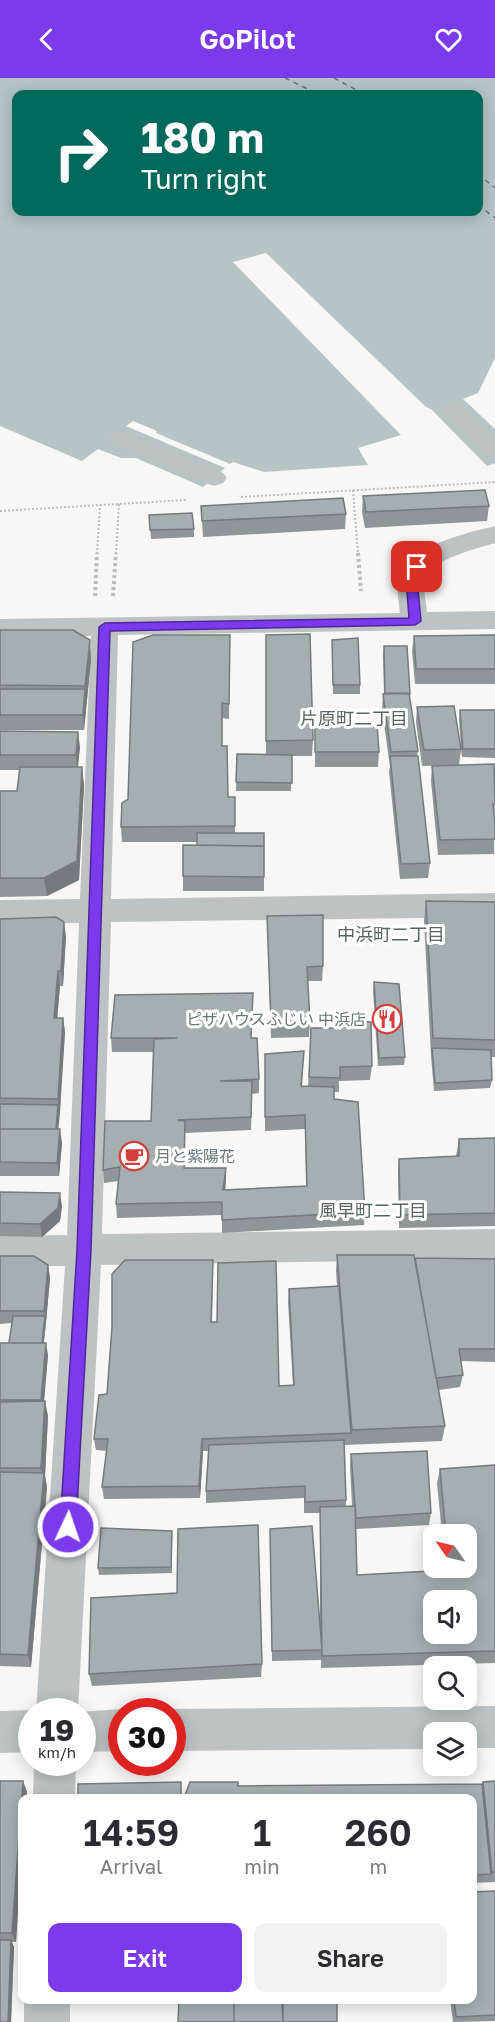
<!DOCTYPE html>
<meta charset="utf-8">
<style>
body{margin:0;font-family:"Golos Text","Noto Sans JP",sans-serif;background:#f2f2f3;color:#2b2b33;height:100vh;display:flex;flex-direction:column;font-size:22px;white-space:nowrap}
*{box-sizing:border-box;margin:0}
p{font-size:20px;color:#7c7c81}
.icon{flex:none;width:33px;height:33px;fill:none;stroke:currentColor;stroke-width:2;stroke-linecap:round;stroke-linejoin:round}
.map{position:relative;flex:1;overflow:hidden}
.sheet{position:absolute;left:18px;top:1716px;width:459px;height:210px;display:flex;flex-direction:column;background:#fff;border-radius:12px;box-shadow:0 3px 15px #0003}
.sheet>*{flex:none}
.top-card{position:absolute;left:12px;top:12px;width:471px;height:126px;border-radius:12px;box-shadow:0 3px 15px #0003;background:#00695c;color:#fff;overflow:hidden}
.needle{width:39px;rotate:304deg}
.buttons{position:absolute;left:423px;top:1446px;display:grid;gap:12px}
.buttons a{display:grid;place-items:center;width:54px;height:54px;border-radius:12px;background:#fff;box-shadow:0 3px 15px #0003;font-size:30px}
.speed{position:absolute;left:18px;top:1620px;display:flex;gap:12px;font-size:30px;font-weight:700;text-align:center}
.speed>*{display:grid;place-content:center;width:78px;height:78px;border-radius:50%;background:#fff;box-shadow:0 3px 15px #0003;line-height:1}
.speed small{font-size:15px;font-weight:400}
.speed .limit{border:9px solid #d22;background:#fff;color:#111}
.pin{position:absolute;display:grid;place-items:center;width:51px;height:51px;color:#fff;margin:-26px;border-radius:12px;box-shadow:0 3px 9px #0006}
.me{position:absolute;width:66px;margin:-33px;rotate:3deg;stroke-linejoin:round;filter:drop-shadow(0 0 4px #0008)}
.turn{display:flex;align-items:center;gap:21px;height:126px;padding:0 30px;font-size:27px}
.turn .icon{width:78px;height:78px;stroke-width:2.5}
.turn b{display:block;font-size:42px;line-height:51px}
.eta{display:flex;justify-content:space-evenly;align-items:center;height:102px;text-align:center}
.eta b{font-size:36px;font-weight:600;line-height:42px}
.primary-button{display:flex;gap:12px;margin-top:auto;padding:12px 30px}
.primary-button a{flex:1;height:69px;border-radius:12px;background:#7c3aed;color:#fff;font-size:24px;font-weight:600;line-height:69px;text-align:center}
.primary-button a+a{background:#f2f2f3;color:#2b2b33}
header{display:flex;justify-content:space-between;align-items:center;height:78px;padding:0 30px;background:#7c3aed;color:#fff;font-size:27px;font-weight:600}
.map>svg:first-child{display:block}
</style>
<header><svg class="icon" aria-label="back" viewBox="0 0 24 24"><path d="M15 5l-7 7 7 7"/></svg>GoPilot<svg class="icon" aria-label="heart" viewBox="0 0 24 24"><path d="M12 20l-8-8c-3-5 5-10 8-4 3-6 11-1 8 4z"/></svg></header>
<div class="map">
<svg width="495" height="1944" viewBox="0 0 495 1944">
<rect width="100%" height="100%" fill="#f8f7f5"/>
<!-- water -->
<path fill="#b6c4c6" fill-rule="evenodd" d="M0,0H495V280L478,315L463,321L495,351V385L487,388L432,332L425,328L266,175L233,184L401,357L358,370L368,387L264,394L233,384L230,386L156,355L157,353L133,343L126,348L225,390L203,409L136,380H121L98,371L82,383L0,348ZM16,16H478V134H16Z"/>
<g fill="none" stroke-linecap="round" stroke-linejoin="round">
<!-- ferry -->
<path stroke="#607678" stroke-width="1.5" stroke-dasharray="5 4.5" stroke-linecap="butt" d="M285,0L318,16
M334,0L364,16
M478,96L495,110
M478,127L495,140"/>
<!-- path-far1 -->
<path stroke="#b8bcbe" stroke-width="2" stroke-dasharray="2 2" stroke-linecap="butt" d="M353,412L358,476
M241,419L495,404
M0,433L186,422
M97,476L100,427
M116,476L119,426"/>
<!-- path -->
<path stroke="#b8bcbe" stroke-width="4" stroke-dasharray="3 3" stroke-linecap="butt" d="M358,475L361,513
M95,518L97,475
M113,518L116,475"/>
<!-- minor -->
<path fill="#bdc3c5" fill-rule="evenodd" d="M453,324L462,326L495,359V380L486,378L444,336L441,331L444,326Z
M120,352L223,395L227,400L223,405L214,408L205,405L111,364L108,359L111,354Z
M495,448V465C478,470 430,482 425,501C423,511 426,524 427,534L495,533V551L118,557L111,821L495,815V839L111,844L102,1156L495,1151V1181L101,1187L78,1634H36L65,1188H0V1158L67,1157L79,845L0,846V822L80,821L91,558L0,559V541L400,535C399,524 396,512 399,501C407,468 466,455 495,448Z
M495,1628V1670H466V1654H434V1671L172,1673V1634H166L172,1631Z
M122,1631L128,1634H122V1673L82,1674V1634H78Z
M32,1632L36,1634H32V1674L0,1675V1633Z
M34,1684H76L75,1720H33Z
M24,1922H70V1944H24Z"/>
</g>
<!-- wall -->
<path fill="#8e9699" d="M363,418L489,428L487,443L365,450L362,434Z
M201,428L346,436L345,451L203,459Z
M149,437L194,451V459L151,461Z
M0,552L91,581L84,652H0Z
M230,557L229,641L222,640V668L228,719H235V755H264V813H183V798L197,767V764H122L121,749L128,721Z
M266,557L313,662L312,678H292L291,713H236L237,676L266,677Z
M495,557V606H415L412,573L414,558Z
M332,562L360,607V616H333Z
M384,568L409,617L418,673L417,678L430,785L428,800L400,801L389,694L390,689L382,631L383,616H384L383,577Z
M417,629L461,670L459,641L460,632H495V680L462,679L461,672L459,687L422,688L416,644Z
M315,646L379,674L378,689H315Z
M0,653L80,669L78,689H82L84,708L79,802L47,818L0,819V713H17L19,692H0Z
M432,688L495,690L494,776L438,777L431,703Z
M426,823L495,824V979H491L492,1002L490,1010L434,1013L431,978L424,842Z
M267,838L323,888L322,903H308L310,944L309,959L271,960Z
M0,841L66,858L63,908H60L57,940H63L65,954L58,1051L62,1065L59,1098H0Z
M374,904L405,979L404,987L378,988L373,913Z
M311,950L372,988L370,1002L339,1003V1014H334V1021L365,1134L364,1147L222,1155V1137L117,1140L116,1126L118,1103L104,1105L103,1092L151,1043L153,974H112L111,960H252L259,1001V1015L252,1016L251,1052L185,1055V1090H226L225,1112L306,1108L305,1051L265,1053V976L304,973L302,1008H308Z
M495,1060V1148L399,1150L398,1094L399,1081L456,1078L459,1061Z
M0,1114L62,1128L60,1143L42,1159L0,1158Z
M337,1177L415,1180L495,1181V1284L461,1283L463,1297L460,1309L439,1312L445,1348L442,1363L344,1367L346,1422V1428H352L350,1388L351,1376L431,1435L429,1447L356,1451L357,1497L445,1492V1490H466V1456H442L437,1405L440,1391L495,1387V1585L321,1590V1582L272,1583L270,1451L320,1551V1435H304V1420L206,1425V1413L209,1373H203L200,1420L104,1421L102,1409L107,1373L96,1372L94,1361L107,1316L213,1196L212,1244L279,1308L293,1307L288,1224L289,1211L337,1208L336,1193Z
M0,1178L48,1187L50,1200L44,1265L48,1277L44,1323L48,1338L45,1398L47,1409L31,1589L0,1588V1265H9L12,1245L0,1246Z
M172,1453V1495L99,1497L98,1490Z
M262,1586L261,1599L92,1608L89,1596Z
M0,1703H23L27,1714V1720H22L16,1864H12L14,1869L11,1944H0Z
M495,1703V1804L472,1805V1720L238,1708L482,1706L483,1704Z
M495,1813V1943L453,1944L450,1922H472Z"/>
<!-- shaded-wall -->
<path fill="#747a7d" d="M90,562L91,581L84,652L83,637Z
M78,654L80,669L77,693L76,677Z
M82,689L84,708L79,802L47,818L44,800Z
M64,844L66,858L63,908L61,893Z
M58,893L60,908L56,955L54,940Z
M63,940L65,954L60,1035L57,1063L55,1055L58,1027V1021Z
M60,1051L62,1065L59,1098L57,1085Z
M226,1090V1103L224,1126L223,1112Z
M60,1115L62,1128L60,1143L42,1159L40,1146Z
M48,1187L50,1200L46,1245L42,1277L41,1270L45,1238L44,1233Z
M46,1265L48,1277L43,1334L41,1322Z
M45,1323L48,1338L45,1398L47,1409L31,1589L28,1577L43,1400L41,1390Z
M202,1361L203,1373L200,1420L199,1408Z
M23,1703L27,1714V1720H22V1779L16,1864L12,1855Z
M11,1862L14,1869L11,1944H8Z"/>
<!-- building -->
<path fill="#a5afb2" stroke="#747a7d" stroke-width="1.5" fill-rule="evenodd" d="M485,412L489,428L366,434L363,418Z
M343,420L346,436L202,443L201,428Z
M192,435L194,451L150,452L149,437Z
M0,552H73L90,562L85,608L0,607Z
M310,556L313,662L266,663V557Z
M153,557H230L229,626L222,625V668H227L228,719H235V748L121,749L122,725L128,721L133,564Z
M495,557V591H416L414,558Z
M358,560L360,607H333L332,562Z
M384,568H407L410,616L385,615Z
M0,611H85L83,637H0Z
M409,615L418,673L391,674L383,616Z
M454,628L461,671L424,672L417,629Z
M460,632H495V671H463Z
M315,646H377L379,674H315Z
M0,653L78,654L76,677H0Z
M237,676L292,677V705L236,704Z
M390,678H418L430,785L401,786Z
M494,686L495,726H493L495,746V761L440,762L432,688Z
M20,689H82L77,783L44,800H0V713H17Z
M197,755H264V768L197,767Z
M183,767L264,768V799L183,798Z
M426,823L495,824V962L433,960Z
M323,837V888L307,889L310,944L271,945L267,838Z
M56,839L64,844L61,893H58L54,940H63L58,1021L0,1020V841Z
M374,904L399,906L405,979L379,980Z
M253,915L251,960H257L259,1001L220,1003H252L251,1039L177,1042L185,1043L184,1090H226L223,1112L307,1108L305,1037L265,1039V976L304,973L301,1008L334,1009V1021L358,1024L365,1134L222,1142V1124L116,1126L120,1089L103,1092L105,1043H151L154,961L177,960H111L115,917Z
M338,943L371,944L372,988L340,989V1000L309,999L311,950H336Z
M432,970L491,972L492,1002L435,1005Z
M0,1026L58,1027L56,1051H0Z
M0,1051H60L57,1085L0,1084Z
M495,1060V1135L400,1137L399,1081L459,1078V1061Z
M0,1114L60,1115L58,1130L40,1146L0,1145Z
M337,1177H414L445,1348L352,1352Z
M0,1178H34L48,1187L44,1233H0Z
M415,1180L495,1181V1271H459L463,1297L436,1300Z
M125,1182H213L211,1244H217L218,1185L276,1183L279,1308L294,1307L289,1211L339,1208L351,1355L202,1361L199,1408L102,1409L108,1361H94L99,1317L107,1316L112,1249V1196Z
M13,1238H45L42,1265H9Z
M0,1265H46L41,1322H0Z
M45,1323L41,1390H0V1324Z
M344,1362L346,1422L305,1424V1408L206,1413L209,1367Z
M427,1373L431,1435L356,1440L351,1376Z
M495,1387V1573L322,1578L320,1429L355,1428L357,1497L450,1492V1490H466V1456H446L440,1391ZM434,1522H466V1556H434Z
M0,1394L44,1395L28,1577L0,1576Z
M258,1447L262,1586L89,1596L91,1520L177,1515L178,1451Z
M312,1448L322,1572L272,1573L270,1451Z
M101,1450L172,1453L171,1489L98,1490Z
M0,1703H23L12,1855H0Z
M495,1703V1794H492L483,1704Z
M181,1704V1720H78V1706Z
M190,1704H238V1708L482,1706L491,1796L472,1797V1720H185V1717Z
M495,1813V1937L456,1939L454,1922H472V1814Z
M0,1862H11L8,1944H0Z
M179,1922H234V1944H178Z
M283,1922H337V1944H283Z
M234,1925H282L283,1944H234Z"/>
<!-- route -->
<path fill="#7c3aed" stroke="#51269a" stroke-width="1.5" d="M417,485L423,489L417,501L421,543L415,547L110,553L91,1172L76,1449L74,1454L68,1457L62,1454L60,1449L77,1172L99,549L105,545L409,540L406,501L414,486Z"/>
<!-- icons -->
<defs>
<g id="restaurant-ring" transform="scale(1.5)"><circle r="9.5" fill="#fff" stroke="#d33f3a" stroke-width="1.5"/><path d="M-5-6h1v4h1v-4h1v4h1v-4h1v5L-1.5 .5V6h-2V.5L-5-1ZM5-6V6H3V1.5H1.5Q1.5-4 5-6Z" fill="#d33f3a"/></g>
<g id="cafe-ring" transform="scale(1.5)"><circle r="9.5" fill="#fff" stroke="#d33f3a" stroke-width="1.5"/><path d="M-5.5-4.5H6V0H3Q3 3.5 0 3.5H-2.5Q-5.5 3.5-5.5 0ZM3-3.2v2h1.7v-2ZM-6 4.5H4V6H-6Z" fill="#d33f3a"/></g>
</defs>
<g fill-rule="evenodd">
<use href="#restaurant-ring" x="387" y="941"/>
<use href="#cafe-ring" x="134" y="1078"/>
</g>
<g text-anchor="middle" dominant-baseline="central" stroke-width="6" stroke-linejoin="round" paint-order="stroke">
<!-- poi labels -->
<g font-size="16" fill="#66787d" stroke="#fff" text-anchor="end">
<text x="366" y="941">ピザハウスふじい 中浜店</text>
<text x="155" y="1078" text-anchor="start">月と紫陽花</text>
</g>
<!-- neighbourhood labels -->
<g font-size="18" fill="#576569" stroke="#fff">
<text x="354" y="640">片原町二丁目</text>
<text x="391" y="856">中浜町二丁目</text>
<text x="373" y="1132">風早町二丁目</text>
</g>
</g>
</svg>
<div class="buttons">
<a><svg class="needle" viewBox="-14 -14 28 28"><path d="M0-13l5 13h-10z" fill="#e53935"/><path d="M0 13l5-13h-10z" fill="#7c7c81"/></svg></a>
<a><svg class="icon" aria-label="sound" viewBox="0 0 24 24"><path d="M4 9h4l5-4v14l-5-4H4zM17 9q2 3 0 6"/></svg></a>
<a><svg class="icon" aria-label="search" viewBox="0 0 24 24"><circle cx="10" cy="10" r="6"/><path d="M15 15l6 6"/></svg></a>
<a><svg class="icon" aria-label="layers" viewBox="0 0 24 24"><path d="M12 4l9 5-9 5-9-5zM3 14l9 5 9-5"/></svg></a>
</div>
<div class="speed"><div>19<small>km/h</small></div><div class="limit">30</div></div>
<div class="pin" style="left:417px;top:489px;background:#d93025"><svg class="icon" aria-label="arrive" viewBox="0 0 24 24"><path d="M6 21V4h12l-3 4 3 4H6"/></svg></div>
<svg class="me" style="left:68px;top:1449px" viewBox="-20 -20 40 40"><circle r="17" fill="#7c3aed" stroke="#fff" stroke-width="3"/><path d="M0-11L8 9 0 5-8 9z" fill="#fff"/></svg>
<div class="top-card">
<div class="turn"><svg class="icon" aria-label="right" viewBox="0 0 24 24"><path d="M7 20v-9h11M14 6l5 5-5 5"/></svg><div><b>180 m</b>Turn right</div></div>
</div>
<section class="sheet">
<div class="eta">
<div><b>14:59</b><p>Arrival</p></div>
<div><b>1</b><p>min</p></div>
<div><b>260</b><p>m</p></div>
</div>
<div class="primary-button"><a>Exit</a><a>Share</a></div>
</section>
</div>
